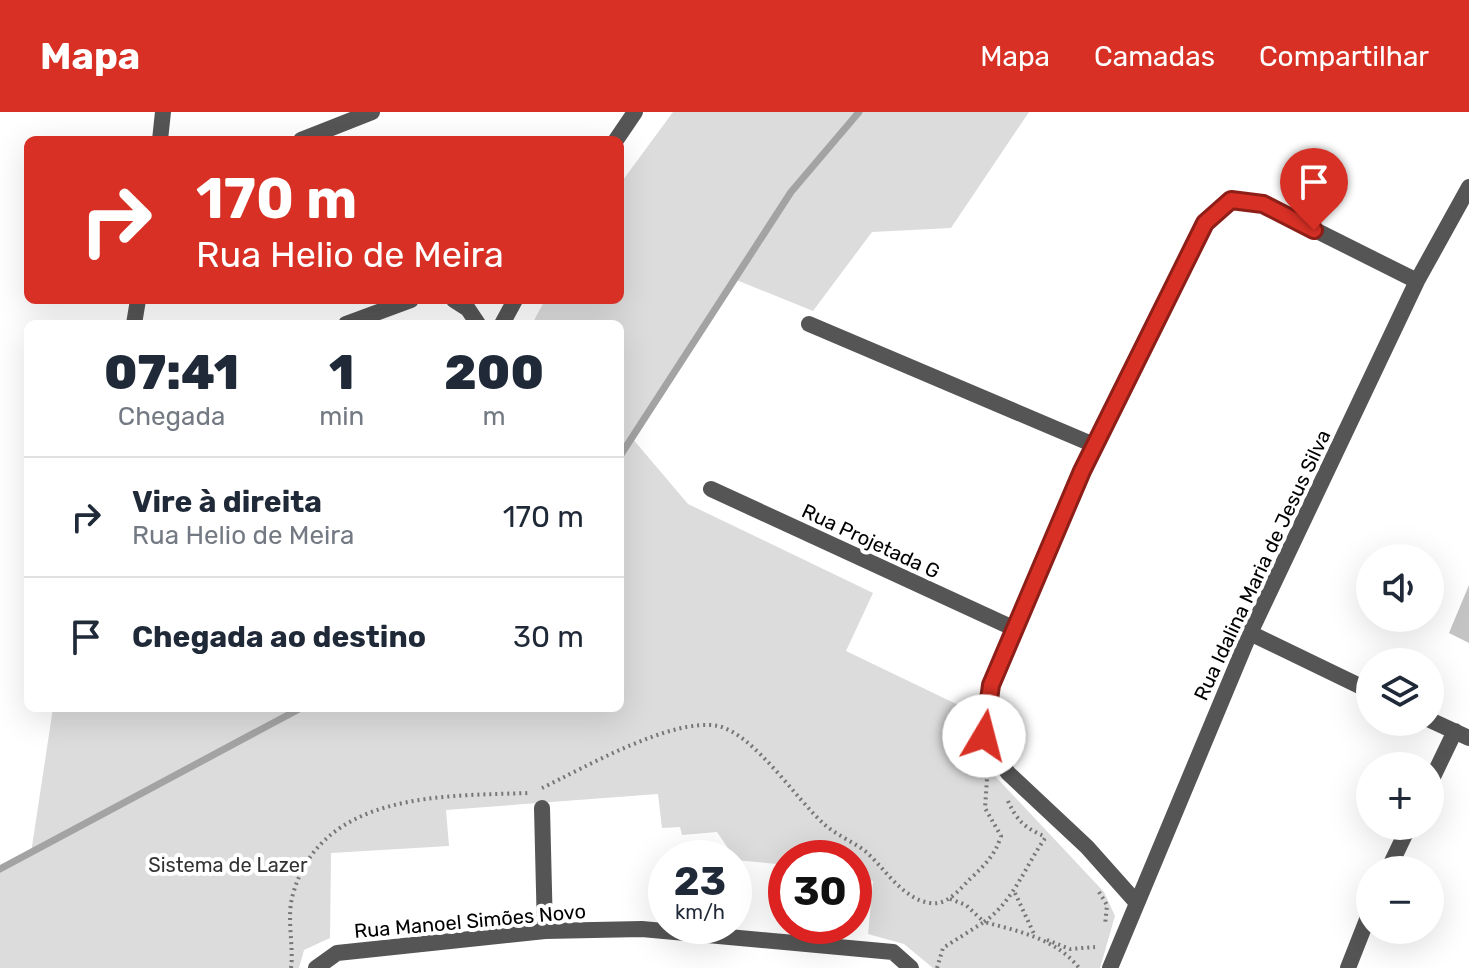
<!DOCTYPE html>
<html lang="pt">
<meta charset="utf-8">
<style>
body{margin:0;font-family:Rubik,sans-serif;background:#f2f2f3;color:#1f2937;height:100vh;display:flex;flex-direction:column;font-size:30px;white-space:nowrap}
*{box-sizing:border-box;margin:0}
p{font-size:26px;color:#747a83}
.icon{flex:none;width:44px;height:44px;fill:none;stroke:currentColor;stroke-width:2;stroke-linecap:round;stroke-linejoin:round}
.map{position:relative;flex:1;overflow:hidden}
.panel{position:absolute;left:24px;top:208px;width:600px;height:392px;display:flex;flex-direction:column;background:#fff;border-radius:12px;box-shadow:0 8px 32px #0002}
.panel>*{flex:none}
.banner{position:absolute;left:24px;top:24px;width:600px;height:168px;border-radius:12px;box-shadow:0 8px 32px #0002;background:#d93025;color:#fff;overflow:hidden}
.buttons{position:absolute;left:1356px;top:432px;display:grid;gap:16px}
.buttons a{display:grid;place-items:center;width:88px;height:88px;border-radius:50%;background:#fff;box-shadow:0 8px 32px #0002;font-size:40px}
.speed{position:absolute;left:648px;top:728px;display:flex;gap:16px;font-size:40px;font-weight:700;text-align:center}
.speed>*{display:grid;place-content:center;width:104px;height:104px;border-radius:50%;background:#fff;box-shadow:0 8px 32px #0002;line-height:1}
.speed small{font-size:20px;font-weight:400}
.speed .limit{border:12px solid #d22;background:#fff;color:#111}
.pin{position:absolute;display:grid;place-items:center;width:68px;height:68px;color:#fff;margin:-82px -34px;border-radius:50% 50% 50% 0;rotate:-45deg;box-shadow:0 0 8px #0007}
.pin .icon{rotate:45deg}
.me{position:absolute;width:88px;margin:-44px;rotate:8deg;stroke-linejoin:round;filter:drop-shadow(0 0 6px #0008)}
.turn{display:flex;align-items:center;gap:28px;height:168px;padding:0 40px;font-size:36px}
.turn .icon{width:104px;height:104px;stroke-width:2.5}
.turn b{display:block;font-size:56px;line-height:68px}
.eta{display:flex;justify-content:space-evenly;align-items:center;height:136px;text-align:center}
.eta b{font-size:48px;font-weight:800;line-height:56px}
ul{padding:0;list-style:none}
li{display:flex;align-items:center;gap:24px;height:120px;padding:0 40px;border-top:2px solid #e0e1e3}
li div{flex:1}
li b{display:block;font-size:30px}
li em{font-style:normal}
header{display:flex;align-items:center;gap:48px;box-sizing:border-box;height:112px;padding:0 40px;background:#d93025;color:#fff}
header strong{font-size:38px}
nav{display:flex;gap:44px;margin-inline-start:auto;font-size:28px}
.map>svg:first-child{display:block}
</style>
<header>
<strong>Mapa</strong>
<nav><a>Mapa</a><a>Camadas</a><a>Compartilhar</a></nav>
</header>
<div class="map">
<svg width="1469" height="856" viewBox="0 0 1469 856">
<rect width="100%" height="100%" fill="#fff"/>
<!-- green -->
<path fill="#dcdcdc" d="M673,0H1029L951,116L872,120L813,199L734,167L632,326L688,392L873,481L846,539L975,601L972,624L979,647L1104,780L1115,804L1100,856H933L904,832L868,822L873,769L854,766V746H786V753L736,748L717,720L682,723L680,715L662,716L658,682L446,698L449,734L331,741L330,826L304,838L299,856H0V757L31,741L53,596H620V212H532L545,188H620V72Z"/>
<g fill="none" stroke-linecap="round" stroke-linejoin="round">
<!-- stream -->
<path stroke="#a3a3a3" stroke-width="7" d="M620,344L791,80L859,0
M0,757L301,596"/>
</g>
<!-- building -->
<path fill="#c4c4c4" d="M1469,473V531L1449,521Z"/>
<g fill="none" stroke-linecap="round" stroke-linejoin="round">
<!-- path -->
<path stroke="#777" stroke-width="4" stroke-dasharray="2 4" stroke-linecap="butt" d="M964,616L967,589
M969,640L975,653L986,665
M542,676C584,656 672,605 718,614C754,622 796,687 824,712C836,723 852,729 865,739C884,755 902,787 930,791C947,794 960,777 970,767C985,753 995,743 1001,724L985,696L987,667
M1008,689C1017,709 1025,716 1046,725
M1099,780L1107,793L1105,813
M1015,781L1035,824
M950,787L966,793L984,810C1014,789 1025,754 1046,725
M1047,828L1070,837L1095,835
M291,856C294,832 286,806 293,782C322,679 445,684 530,681
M937,856L943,836L984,810C1018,819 1057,827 1079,856"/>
<!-- street -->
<path stroke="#555" stroke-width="16" d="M160,28L163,0
M301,28L372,0
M616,28L635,0
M454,188L468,197L478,212
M134,212L138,188
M346,212L411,188
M502,212L515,188
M809,212L1094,333
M711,377L1015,517
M1250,521L1370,579
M1430,608L1469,626
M1430,671L1455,619
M542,696L545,819
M1388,758L1409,714
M1136,790L1087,735L1008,661L984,624L991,573L1094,333L1205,111L1231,88L1263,92L1417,169
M316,856L337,841L545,819L642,817L893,840L911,856
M1110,856L1250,521L1417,169L1469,75
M1348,856L1370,800"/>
</g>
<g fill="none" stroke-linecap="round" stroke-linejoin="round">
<!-- route casing -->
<g stroke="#8d1f18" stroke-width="20">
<path id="route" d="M984,624L991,573L1082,359L1205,111L1231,88L1263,92L1314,118"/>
</g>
<!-- route -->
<use href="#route" stroke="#d93025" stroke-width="14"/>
</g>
<g text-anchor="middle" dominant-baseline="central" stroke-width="8" stroke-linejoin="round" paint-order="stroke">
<!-- street labels -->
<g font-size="20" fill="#000" stroke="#fff">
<text transform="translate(871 429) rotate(25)">Rua Projetada G</text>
<text transform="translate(1262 453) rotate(-65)">Rua Idalina Maria de Jesus Silva</text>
<text transform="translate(470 809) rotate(-5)">Rua Manoel Simões Novo</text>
</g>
<!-- park labels -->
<g font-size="20" fill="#333" stroke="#fff">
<text x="228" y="753">Sistema de Lazer</text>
</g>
</g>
</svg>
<div class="buttons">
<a><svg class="icon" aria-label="sound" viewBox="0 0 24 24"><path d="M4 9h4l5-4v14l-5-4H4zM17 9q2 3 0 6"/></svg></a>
<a><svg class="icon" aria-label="layers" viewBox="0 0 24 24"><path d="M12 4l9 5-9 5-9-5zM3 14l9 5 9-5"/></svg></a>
<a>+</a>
<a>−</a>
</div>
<div class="speed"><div>23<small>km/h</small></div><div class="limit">30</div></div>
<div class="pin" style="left:1314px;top:118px;background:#d93025"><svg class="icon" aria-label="arrive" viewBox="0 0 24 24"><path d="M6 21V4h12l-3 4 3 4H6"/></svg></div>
<svg class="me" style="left:984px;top:624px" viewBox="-20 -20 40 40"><circle r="19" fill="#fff"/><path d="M0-13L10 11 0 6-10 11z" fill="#d93025"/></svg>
<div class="banner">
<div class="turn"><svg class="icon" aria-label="right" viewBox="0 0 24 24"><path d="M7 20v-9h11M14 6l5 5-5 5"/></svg><div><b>170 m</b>Rua Helio de Meira</div></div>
</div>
<section class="panel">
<div class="eta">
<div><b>07:41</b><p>Chegada</p></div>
<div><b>1</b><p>min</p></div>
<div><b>200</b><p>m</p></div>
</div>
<ul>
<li><svg class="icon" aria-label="right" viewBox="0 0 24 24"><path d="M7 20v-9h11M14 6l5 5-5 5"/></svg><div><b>Vire à direita</b><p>Rua Helio de Meira</p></div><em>170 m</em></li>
<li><svg class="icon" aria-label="arrive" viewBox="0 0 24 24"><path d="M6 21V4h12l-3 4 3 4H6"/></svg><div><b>Chegada ao destino</b></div><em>30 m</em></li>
</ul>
</section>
</div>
